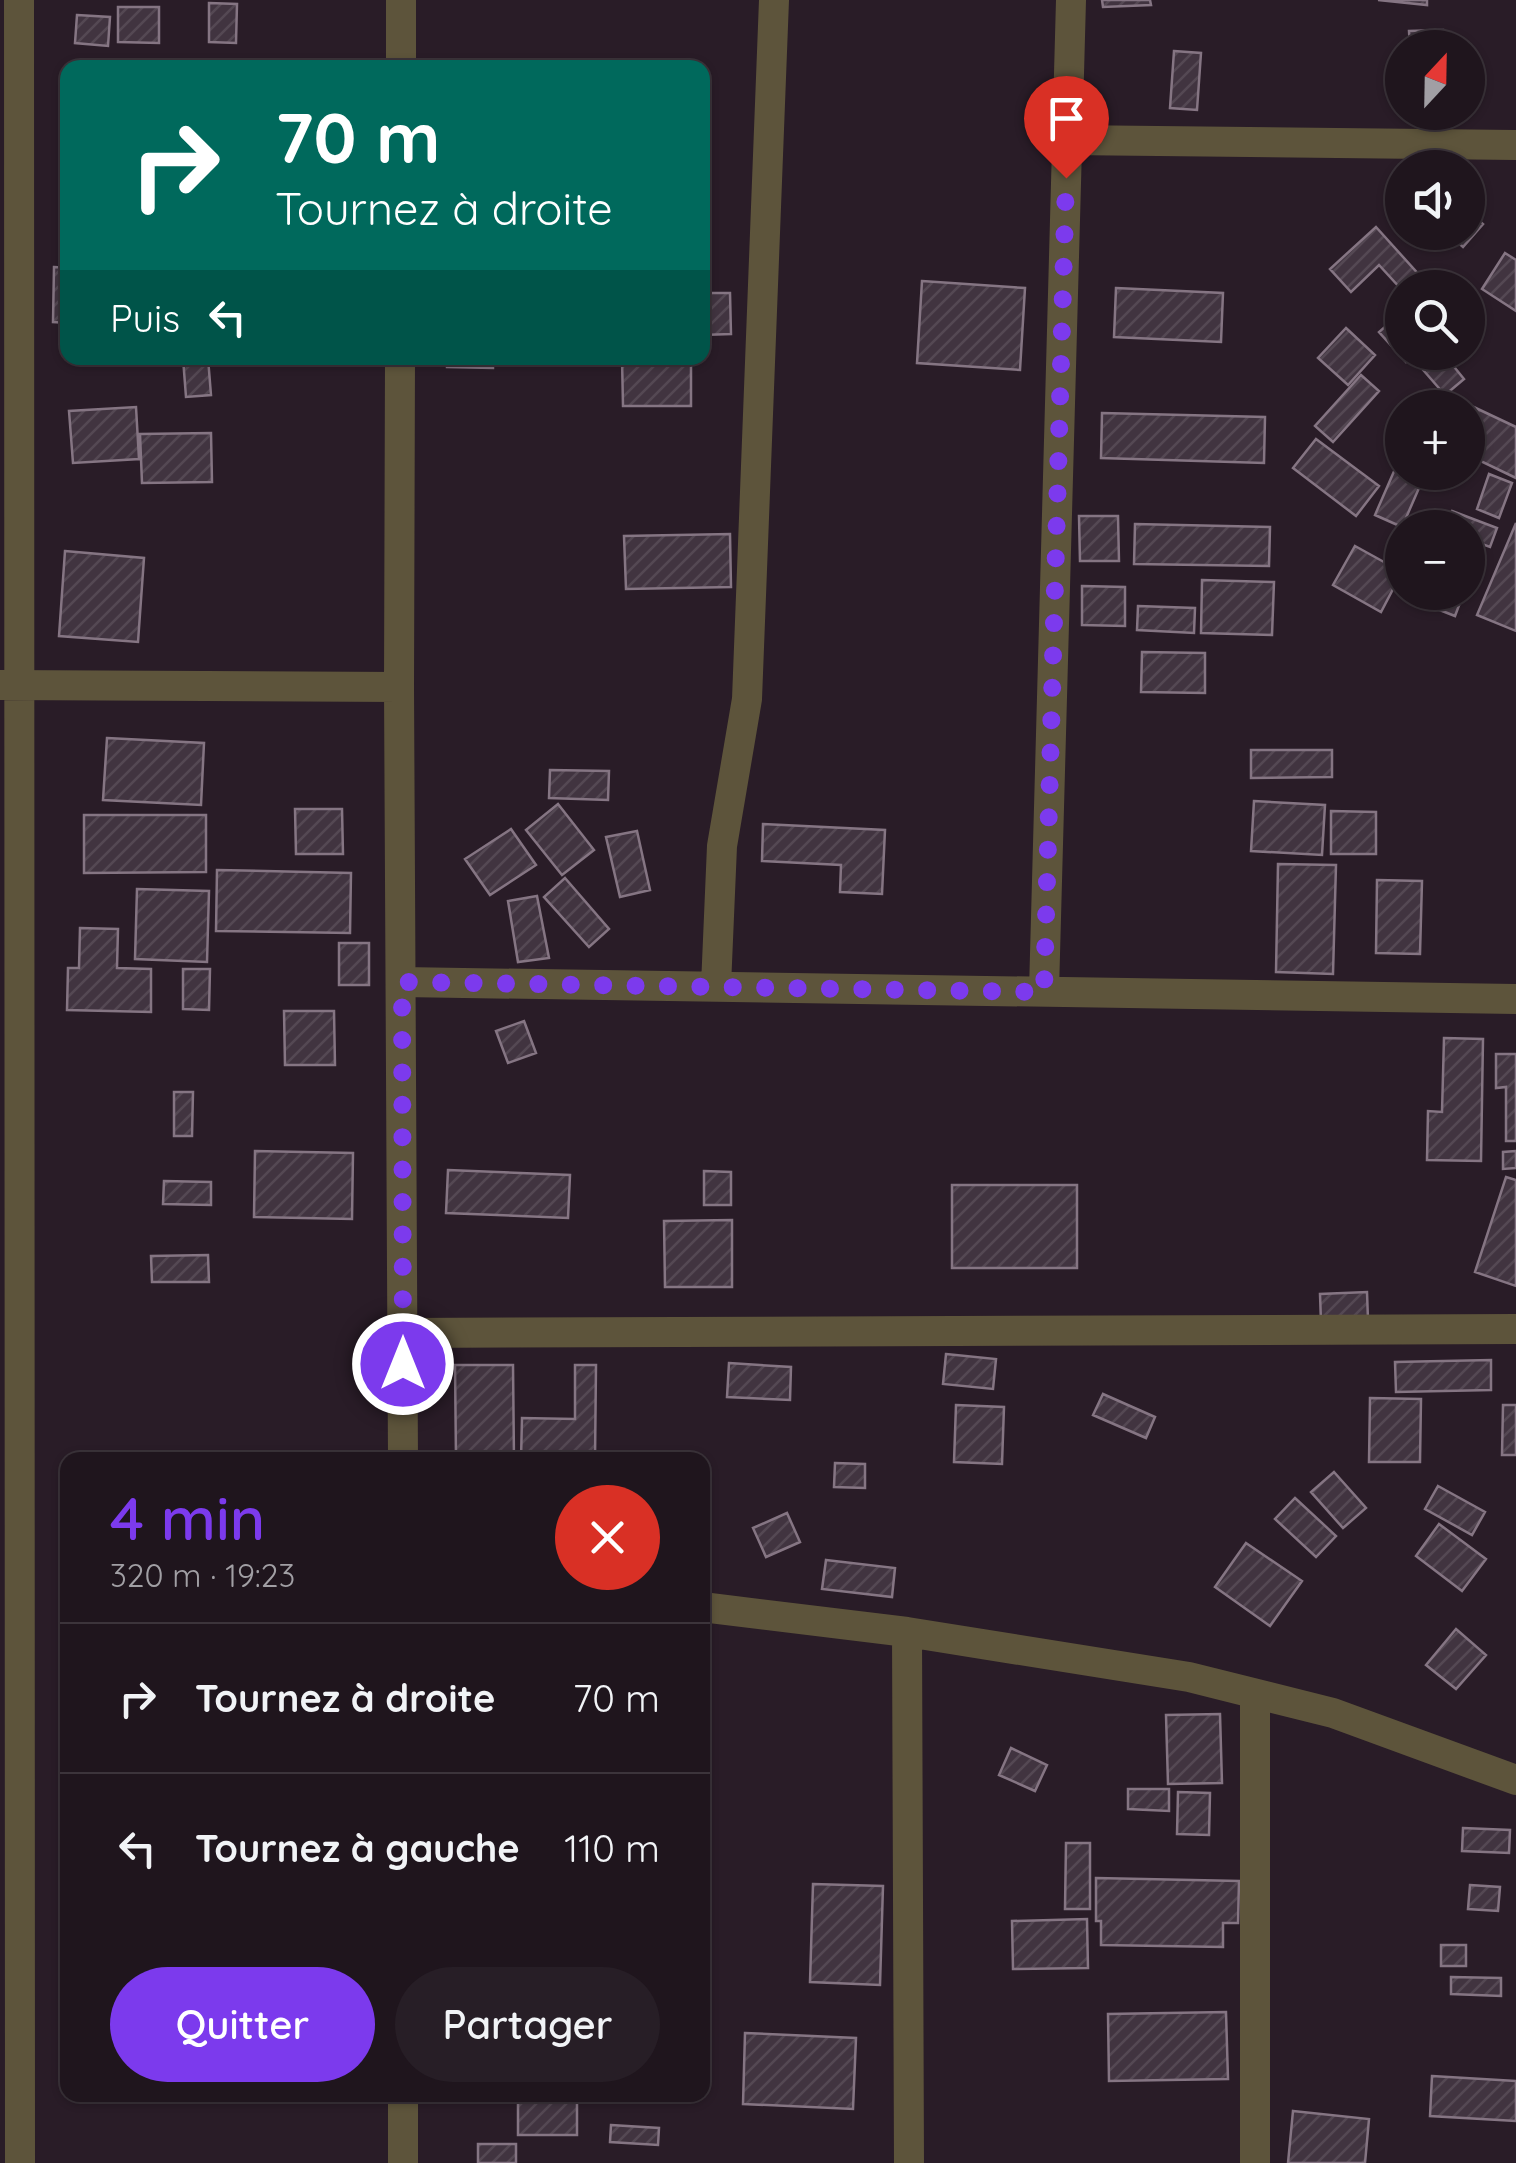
<!DOCTYPE html>
<html lang="fr">
<meta charset="utf-8">
<style>
body{margin:0;font-family:Quicksand,sans-serif;background:#271e26;color:#f1f3f6;height:100vh;display:flex;flex-direction:column;font-size:38px;white-space:nowrap}
*{box-sizing:border-box;margin:0}
p{font-size:32px;color:#a19fa4}
.icon{flex:none;width:55px;height:55px;fill:none;stroke:currentColor;stroke-width:2;stroke-linecap:round;stroke-linejoin:round}
.map{position:relative;flex:1;overflow:hidden}
.details{position:absolute;left:60px;top:1452px;width:650px;height:650px;display:flex;flex-direction:column;background:#1f151d;border-radius:20px;box-shadow:0 2px 8px #0004,0 0 0 2px #3c343b}
.details>*{flex:none}
.banner{position:absolute;left:60px;top:60px;width:650px;height:305px;border-radius:20px;box-shadow:0 2px 8px #0004,0 0 0 2px #3c343b;background:#00695c;color:#fff;overflow:hidden}
.needle{width:65px;rotate:22deg}
.controls{position:absolute;left:1385px;top:30px;display:grid;gap:20px}
.controls a{display:grid;place-items:center;width:100px;height:100px;border-radius:50%;background:#1f151d;box-shadow:0 2px 8px #0004,0 0 0 2px #3c343b;font-size:50px}
.pin{position:absolute;display:grid;place-items:center;width:85px;height:85px;color:#fff;margin:-102px -42px;border-radius:50% 50% 50% 0;rotate:-45deg;box-shadow:0 0 10px #0007}
.pin .icon{rotate:45deg}
.me{position:absolute;width:110px;margin:-55px;rotate:0deg;stroke-linejoin:round;filter:drop-shadow(0 0 8px #0008)}
.turn{display:flex;align-items:center;gap:35px;height:210px;padding:0 50px;font-size:45px}
.turn .icon{width:130px;height:130px;stroke-width:2.5}
.turn b{display:block;font-size:70px;line-height:85px}
.then{display:flex;align-items:center;height:95px;padding:0 50px;background:#0003;gap:20px;font-size:38px}
.round{display:grid;place-items:center;flex:none;width:105px;height:105px;border-radius:52px;background:#271e26}
.overview{display:flex;align-items:center;justify-content:space-between;height:170px;padding:0 50px}
h1{font-size:60px;font-weight:600;line-height:75px;color:#7c3aed}
.primary-button{display:flex;gap:20px;margin-top:auto;padding:20px 50px}
.primary-button a{flex:1;height:115px;border-radius:60px;background:#7c3aed;color:#fff;font-size:40px;font-weight:600;line-height:115px;text-align:center}
.primary-button a+a{background:#271e26;color:#f1f3f6}
ul{padding:0;list-style:none}
li{display:flex;align-items:center;gap:30px;height:150px;padding:0 50px;border-top:2px solid #3c343b}
li div{flex:1}
li b{display:block;font-size:38px}
li em{font-style:normal}
.map>svg:first-child{display:block}
</style>
<div class="map">
<svg width="1516" height="2163" viewBox="0 0 1516 2163">
<defs>
<pattern id="building-hatch" width="6" height="6" patternUnits="userSpaceOnUse" patternTransform="scale(2.5)"><rect width="6" height="6" fill="#413440"/><path d="M-1 1l2-2M0 6l6-6M5 7l2-2" fill="none" stroke="#544853"/></pattern>
</defs>
<rect width="100%" height="100%" fill="#291c27"/>
<!-- building -->
<path fill="url(#building-hatch)" stroke="#857583" stroke-width="2.5" d="M1102,0H1150L1151,5L1103,7Z
M1378,0H1427V5Z
M209,3L237,4L236,43L209,42Z
M118,7H159V43L118,42Z
M77,15L110,17L108,46L75,43Z
M1443,30V48H1410L1409,31Z
M1174,51L1201,53L1197,110L1170,108Z
M62,176H68V208H64Z
M1468,211L1483,224L1463,247L1446,232H1468Z
M1376,227L1431,288H1402V290L1379,265L1351,292L1330,269Z
M1505,253L1516,260V311L1482,289Z
M54,267L68,268V323L53,322Z
M922,281L1025,288L1020,370L917,363Z
M1116,288L1223,293L1221,342L1114,337Z
M702,293H730L731,334L702,335Z
M1402,312V352H1416L1406,362L1379,332Z
M1346,328L1375,355L1348,385L1318,358Z
M1430,352H1442L1464,379L1445,395L1417,363Z
M183,358H208L211,395L186,397Z
M447,358H493V368L447,367Z
M622,358H691V406H623Z
M1361,375L1379,391L1333,442L1315,426Z
M1463,402L1516,427V478L1468,455V408H1460Z
M136,407L139,459L73,463L69,411Z
M1102,413L1265,417L1264,463L1101,458Z
M211,433L212,482L142,483L140,434Z
M1316,439L1379,486L1356,516L1293,468Z
M1402,453V472H1426L1402,527L1375,515Z
M1489,474L1512,483L1499,518L1477,509Z
M1452,511L1497,528L1490,547L1468,539V528H1445Z
M1079,516H1118L1119,561H1080Z
M1516,523V631L1477,615Z
M1135,524L1270,527L1269,566L1134,564Z
M730,534L731,587L626,589L624,536Z
M1355,546L1402,572L1381,612L1333,585Z
M1468,546L1480,551L1468,583Z
M65,551L144,558L138,642L59,636Z
M1202,580L1274,582L1272,635L1201,633Z
M1082,586L1125,587V626L1082,625Z
M1406,592H1464L1455,616L1404,596Z
M1138,606L1195,608L1194,633L1137,630Z
M1142,652L1205,653V693L1141,692Z
M107,738L204,743L201,805L103,800Z
M1251,750H1332V777L1251,778Z
M550,770L609,771L608,800L549,798Z
M1254,801L1325,805L1322,855L1251,851Z
M558,804L594,850L562,875L526,830Z
M295,809H342L343,854H296Z
M1331,811L1376,812V854H1331Z
M84,815H206V872L84,873Z
M763,824L885,830L882,894L840,892L841,865L762,861Z
M511,829L536,865L490,895L465,859Z
M637,831L650,890L620,897L606,837Z
M1278,864L1336,865L1333,974L1276,972Z
M217,870L351,873L350,933L216,931Z
M565,878L609,929L589,947L544,897Z
M1377,880L1422,881L1420,954L1376,953Z
M137,889L209,891L207,962L135,959Z
M537,896L549,958L518,962L508,901Z
M80,928L118,929L117,968L151,969V1012L67,1010L68,968H79Z
M339,943H369V985H339Z
M183,969H210L209,1010L183,1009Z
M284,1011H334L335,1065H285Z
M524,1021L536,1053L508,1063L496,1031Z
M1444,1038L1483,1039L1481,1161L1427,1160L1428,1111L1442,1112Z
M1496,1054H1516V1141H1506V1087L1496,1088Z
M174,1092H193L192,1136H174Z
M255,1151L353,1153L352,1219L254,1217Z
M1516,1151V1168L1503,1169V1152Z
M448,1170L570,1175L568,1218L446,1213Z
M704,1171L731,1172V1205H704Z
M1506,1177L1516,1180V1286L1475,1272Z
M164,1181L211,1182V1205L163,1204Z
M952,1185H1077V1268H952Z
M732,1220V1287H665L664,1221Z
M208,1255L209,1282H152L151,1256Z
M1367,1292L1368,1320L1321,1322L1320,1294Z
M946,1354L996,1359L993,1389L943,1384Z
M1491,1360V1390L1396,1392L1395,1362Z
M729,1363L791,1367L790,1400L727,1397Z
M455,1365H513L514,1459H456Z
M575,1365H596L595,1460L521,1459L522,1418L575,1419Z
M1103,1394L1155,1417L1146,1438L1093,1415Z
M1370,1398L1421,1399L1420,1462H1369Z
M956,1405L1004,1407L1002,1464L954,1462Z
M1503,1405H1516V1455H1502Z
M835,1463L865,1464V1488L834,1487Z
M1334,1472L1366,1508L1343,1528L1311,1492Z
M1438,1486L1485,1512L1472,1535L1425,1509Z
M1295,1498L1336,1536L1316,1557L1275,1519Z
M787,1513L800,1542L766,1557L753,1528Z
M1439,1524L1486,1559L1462,1591L1416,1556Z
M1246,1543L1302,1581L1270,1626L1215,1587Z
M826,1560L895,1568L892,1597L822,1589Z
M1456,1629L1486,1655L1456,1689L1426,1665Z
M1220,1714L1222,1783L1168,1784L1166,1715Z
M1011,1748L1047,1765L1035,1791L999,1775Z
M1128,1789H1169V1811L1128,1809Z
M1178,1792L1210,1793L1209,1835L1177,1834Z
M1463,1828L1510,1830L1509,1853L1462,1851Z
M1066,1843H1090V1909H1065Z
M1096,1878L1239,1881L1238,1923H1223V1947L1101,1945V1921H1096Z
M813,1884L883,1886L880,1985L810,1982Z
M1470,1885L1500,1887L1498,1911L1468,1909Z
M1087,1919L1088,1968L1013,1969L1012,1921Z
M1441,1945H1466V1966H1441Z
M1451,1977L1501,1978V1996L1451,1994Z
M1226,2012L1228,2079L1109,2081L1108,2014Z
M745,2033L856,2038L853,2109L743,2104Z
M1432,2076L1516,2081V2121L1430,2116Z
M518,2095H577V2135H518Z
M1293,2111L1369,2119L1365,2163H1288Z
M611,2125L659,2128L658,2145L610,2142Z
M478,2144H516V2163H478Z"/>
<g fill="none" stroke-linecap="round" stroke-linejoin="round">
<!-- street -->
<path stroke="#5d543b" stroke-width="30" d="M19,0L20,2163
M401,68V0
M1067,140L1516,145
M400,358L399,687L403,1460
M0,685L399,687
M402,982L1516,999
M716,986L722,846L747,699L774,0
M1044,991L1071,0
M403,1333L1516,1329
M702,1607L907,1632L1189,1677L1333,1713L1516,1780
M907,1632L909,2163
M1255,1694V2163
M403,2095V2163"/>
</g>
<g fill="none" stroke-linecap="round" stroke-linejoin="round">
<!-- route -->
<path stroke="#7c3aed" stroke-width="18" stroke-dasharray="0 32.4" d="M403,1364L402,982L1044,992L1066,178"/>
</g>
</svg>
<div class="controls">
<a><svg class="needle" viewBox="-14 -14 28 28"><path d="M0-13l5 13h-10z" fill="#e53935"/><path d="M0 13l5-13h-10z" fill="#a19fa4"/></svg></a>
<a><svg class="icon" aria-label="sound" viewBox="0 0 24 24"><path d="M4 9h4l5-4v14l-5-4H4zM17 9q2 3 0 6"/></svg></a>
<a><svg class="icon" aria-label="search" viewBox="0 0 24 24"><circle cx="10" cy="10" r="6"/><path d="M15 15l6 6"/></svg></a>
<a>+</a>
<a>−</a>
</div>
<div class="pin" style="left:1066px;top:178px;background:#d93025"><svg class="icon" aria-label="arrive" viewBox="0 0 24 24"><path d="M6 21V4h12l-3 4 3 4H6"/></svg></div>
<svg class="me" style="left:403px;top:1364px" viewBox="-20 -20 40 40"><circle r="17" fill="#7c3aed" stroke="#fff" stroke-width="3"/><path d="M0-11L8 9 0 5-8 9z" fill="#fff"/></svg>
<div class="banner">
<div class="turn"><svg class="icon" aria-label="right" viewBox="0 0 24 24"><path d="M7 20v-9h11M14 6l5 5-5 5"/></svg><div><b>70 m</b>Tournez à droite</div></div>
<div class="then">Puis<svg class="icon" aria-label="left" viewBox="0 0 24 24"><path d="M17 20v-9H6M10 6l-5 5 5 5"/></svg></div>
</div>
<section class="details">
<div class="overview"><div><h1>4 min</h1><p>320 m · 19:23</p></div><a class="round" style="background:#d93025;color:#fff"><svg class="icon" aria-label="close" viewBox="0 0 24 24"><path d="M6 6l12 12M18 6L6 18"/></svg></a></div>
<ul>
<li><svg class="icon" aria-label="right" viewBox="0 0 24 24"><path d="M7 20v-9h11M14 6l5 5-5 5"/></svg><div><b>Tournez à droite</b></div><em>70 m</em></li>
<li><svg class="icon" aria-label="left" viewBox="0 0 24 24"><path d="M17 20v-9H6M10 6l-5 5 5 5"/></svg><div><b>Tournez à gauche</b></div><em>110 m</em></li>
</ul>
<div class="primary-button"><a>Quitter</a><a>Partager</a></div>
</section>
</div>
